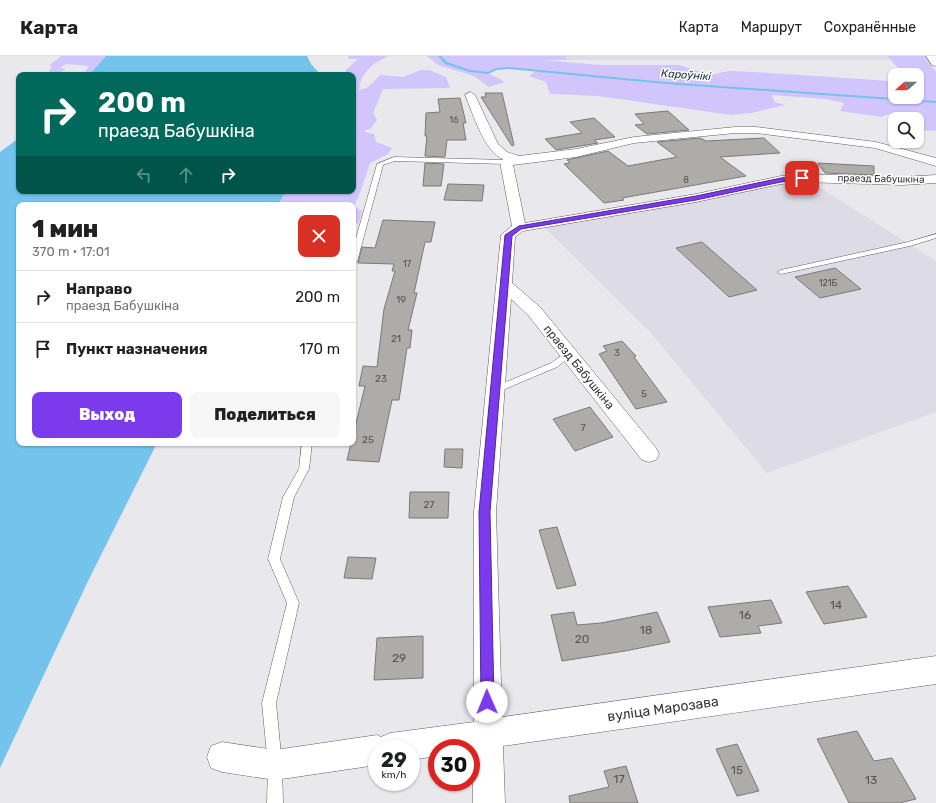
<!DOCTYPE html>
<html lang="ru">
<meta charset="utf-8">
<style>
body{margin:0;font-family:Rubik,sans-serif;background:#f6f6f6;color:#202124;height:100vh;display:flex;flex-direction:column;font-size:15px;white-space:nowrap}
*{box-sizing:border-box;margin:0}
p{font-size:13px;color:#757577}
.icon{flex:none;width:22px;height:22px;fill:none;stroke:currentColor;stroke-width:2;stroke-linecap:round;stroke-linejoin:round}
.map{position:relative;flex:1;overflow:hidden}
.side{position:absolute;left:16px;top:146px;width:340px;height:244px;display:flex;flex-direction:column;background:#fff;border-radius:8px;box-shadow:0 1px 3px #0004}
.side>*{flex:none}
.hud{position:absolute;left:16px;top:16px;width:340px;height:122px;border-radius:8px;box-shadow:0 1px 3px #0004;background:#00695c;color:#fff;overflow:hidden}
.needle{width:26px;rotate:249deg}
.controls{position:absolute;left:888px;top:12px;display:grid;gap:8px}
.controls a{display:grid;place-items:center;width:36px;height:36px;border-radius:8px;background:#fff;box-shadow:0 1px 3px #0004;font-size:20px}
.speed{position:absolute;left:368px;top:683px;display:flex;gap:8px;font-size:20px;font-weight:700;text-align:center}
.speed>*{display:grid;place-content:center;width:52px;height:52px;border-radius:50%;background:#fff;box-shadow:0 1px 3px #0004;line-height:1}
.speed small{font-size:10px;font-weight:400}
.speed .limit{border:6px solid #d22;background:#fff;color:#111}
.pin{position:absolute;display:grid;place-items:center;width:34px;height:34px;color:#fff;margin:-17px;border-radius:8px;box-shadow:0 2px 6px #0006}
.me{position:absolute;width:44px;margin:-22px;rotate:359deg;stroke-linejoin:round;filter:drop-shadow(0 0 3px #0008)}
.turn{display:flex;align-items:center;gap:14px;height:84px;padding:0 16px;font-size:18px}
.turn .icon{width:52px;height:52px;stroke-width:2.5}
.turn b{display:block;font-size:28px;line-height:34px}
.lanes{display:flex;align-items:center;height:38px;padding:0 16px;background:#0003;justify-content:center;gap:20px;direction:ltr}
.lanes .off{opacity:.35}
.round{display:grid;place-items:center;flex:none;width:42px;height:42px;border-radius:8px;background:#f6f6f6}
.headline{display:flex;align-items:center;justify-content:space-between;height:68px;padding:0 16px}
h1{font-size:24px;font-weight:800;line-height:30px}
.action{display:flex;gap:8px;margin-top:auto;padding:8px 16px}
.action a{flex:1;height:46px;border-radius:8px;background:#7c3aed;color:#fff;font-size:16px;font-weight:800;line-height:46px;text-align:center}
.action a+a{background:#f6f6f6;color:#202124}
ul{padding:0;list-style:none}
li{display:flex;align-items:center;gap:12px;height:52px;padding:0 16px;border-top:1px solid #e0e0e0}
li div{flex:1}
li b{display:block;font-size:15px}
li em{font-style:normal}
header{display:flex;align-items:center;gap:24px;box-sizing:border-box;height:56px;padding:0 20px;background:#fff;border-bottom:1px solid #e0e0e0}
header strong{font-size:19px}
nav{display:flex;gap:22px;margin-inline-start:auto;font-size:14px}
.map>svg:first-child{display:block}
</style>
<header>
<strong>Карта</strong>
<nav><a>Карта</a><a>Маршрут</a><a>Сохранённые</a></nav>
</header>
<div class="map">
<svg width="936" height="747" viewBox="0 0 936 747">
<rect width="100%" height="100%" fill="#e9e8ec"/>
<!-- built -->
<path fill="#dddbe6" d="M566,0H887L890,4H567Z
M793,126L814,128L936,205V356L767,417L651,277L544,171L699,145Z"/>
<!-- green -->
<path fill="#d2c5fc" d="M61,0H106L89,19H83L89,10L66,8L60,12L66,13L61,16L60,18L68,17L70,19H48L50,17L49,15L52,11L49,10Z
M348,0H389C373,7 361,16 359,34L367,32L380,19L403,21L421,14H429L446,21L450,32L383,33L373,57L377,64L370,73L365,74V76L374,78L376,86L392,92L388,98L370,107L359,140L354,150L362,155L359,167L353,169V149H278L286,135H353V19H346V14L358,3H349Z
M427,0H566L567,4H542L601,9H679L710,19L729,15L754,16L890,25L895,24V41H917V20L921,19L899,13L887,0H924L936,16V75L917,74V66L919,65L917,63L889,58L881,61L840,55L844,47L826,43L772,39L774,46L785,49L752,57L731,59L598,40L550,38L546,26L529,20L536,15C520,13 502,8 488,17L505,26L489,31L474,20L438,9Z"/>
<!-- water -->
<path fill="#73c3ed" d="M106,0H307L311,8L321,19H89Z
M19,82V135H286L278,149H19V387H157L89,523L0,712V96Z"/>
<g fill="none" stroke-linecap="round" stroke-linejoin="round">
<!-- stream -->
<path fill="#73c3ed" fill-rule="evenodd" d="M438,0H441L447,6L470,14L488,16L496,12L509,11L665,26L936,45V47L665,28L509,13L497,14L488,18L470,16L445,8Z"/>
</g>
<!-- building -->
<path fill="#aeaca9" stroke="#7b7976" d="M485,37H502L514,89L512,90L481,41H486Z
M460,42L466,67H463L466,84H447L445,101L425,100L427,80H425L426,57L440,56L438,43Z
M668,55L689,74L647,78L635,69L644,68L635,58Z
M594,62L615,81L594,84L598,87L556,94L545,83L582,77L570,66Z
M700,82L706,85L764,82L780,97L720,101L746,120L622,142L624,144L604,147L564,108L570,107L567,104L608,95L628,110L677,101L657,86Z
M425,107L444,108L441,130H423Z
M818,107L874,110V119L825,117Z
M448,128L484,129L482,145L444,144Z
M383,164L435,166L431,186H425L414,237H417L408,274H412L410,292H407L399,344H392L379,406L347,404L351,387H353V380L365,330H359L363,310L377,311L384,253L395,215H392L394,208L358,207L362,191L375,192Z
M702,186L718,200L757,234L729,241L676,192Z
M835,212L861,233L820,242L795,221Z
M622,285L636,300L634,301L667,346L636,353L599,298L607,295L603,290Z
M590,351L613,381L575,395L553,363Z
M445,393H463L462,412L444,411Z
M410,436H449L448,462H409Z
M557,471L576,529L557,533L539,474Z
M348,501L376,502L372,523L344,522Z
M848,530L867,561L824,568L806,536Z
M771,544L782,567L758,570L761,577L720,581L708,551Z
M574,556L577,569L601,567L657,556L670,586L625,595L562,605L551,559Z
M423,580V622L374,624L377,582Z
M857,675L874,705L892,702L916,743L899,747H849L817,683Z
M737,688L759,735L737,740L716,693Z
M626,710L638,747H570L569,740L609,731L604,715Z"/>
<g fill="none" stroke-linecap="round" stroke-linejoin="round">
<!-- service casing -->
<g stroke="#5f5e61" stroke-width="1">
<path id="service" d="M394,101L506,104L509,106L506,108L395,105L383,109L357,206L353,208V193L377,108Z
M936,178V182L910,190L781,218L777,216L781,214L908,186Z
M568,295L571,296L572,298L571,300L557,311L498,336H492L490,334L492,332L551,307Z
M302,387H312L309,413L294,441L280,503L299,547L276,647L282,709L283,747H267L268,709L262,647L287,547L268,503L283,441L299,413Z"/>
</g>
<!-- minor casing -->
<g stroke="#5f5e61" stroke-width="1">
<path id="minor" d="M470,36L475,39L498,88L507,96L519,100L576,93L634,81L735,71H756L876,86L936,102V110L875,92L756,77H735L634,87L576,101L513,109L525,167L696,138L781,120L802,118L902,121L936,119V127L902,129L802,126L781,128L696,146L523,175L515,181L512,227L540,251L656,392L659,398L656,404L649,406L642,404L528,259L511,243L496,456L502,661L936,600V628L503,690L505,747H473V695H471V692H437V700L411,704V692H377V709L275,724L222,716L211,712L207,701L211,690L222,686L275,694L377,679L381,681L390,677L474,666V456L501,179L512,170L500,106L503,103C484,96 473,57 465,39Z"/>
</g>
<!-- tertiary casing -->
<g stroke="#5f5e61" stroke-width="1">
<path id="tertiary" d="M926,0H936V10L932,9Z"/>
</g>
<!-- service -->
<use href="#service" fill="#fff" fill-rule="evenodd"/>
<!-- minor -->
<use href="#minor" fill="#fff" fill-rule="evenodd"/>
<!-- tertiary -->
<use href="#tertiary" fill="#fff" fill-rule="evenodd"/>
</g>
<!-- route -->
<path fill="#7c3aed" stroke="#51269a" d="M802,120H804V123L781,126L696,144L521,173L512,180L490,456L494,646L492,651L487,652L483,651L481,646L479,456L505,179L519,170L696,140L781,122Z"/>
<g text-anchor="middle" dominant-baseline="central" stroke-width="3" stroke-linejoin="round" paint-order="stroke">
<!-- far-number labels -->
<g font-size="9" fill="#545454">
<text x="454" y="64">16</text>
<text x="686" y="124">8</text>
<text x="407" y="208">17</text>
<text x="828" y="227">121Б</text>
</g>
<!-- far-street labels -->
<g font-size="10" fill="#363637" stroke="#fff">
<text transform="translate(881 123) rotate(1)">праезд Бабушкіна</text>
</g>
<!-- number labels -->
<g font-size="10" fill="#545454">
<text x="401" y="244">19</text>
<text x="396" y="283">21</text>
<text x="617" y="297">3</text>
<text x="381" y="323">23</text>
<text x="644" y="338">5</text>
<text x="583" y="372">7</text>
<text x="368" y="384">25</text>
<text x="429" y="449">27</text>
</g>
<!-- far-water labels -->
<g font-size="11" font-style="italic" fill="#0a2f41" stroke="#fff">
<text transform="translate(686 19) rotate(4)">Кароўнікі</text>
</g>
<!-- street labels -->
<g font-size="12" fill="#363637" stroke="#fff">
<text transform="translate(579 311) rotate(51)">праезд Бабушкіна</text>
</g>
<!-- near-number labels -->
<g font-size="12" fill="#545454">
<text x="836" y="549">14</text>
<text x="745" y="559">16</text>
<text x="646" y="574">18</text>
<text x="582" y="583">20</text>
<text x="399" y="602">29</text>
<text x="737" y="714">15</text>
<text x="619" y="723">17</text>
<text x="871" y="724">13</text>
</g>
<!-- near-street labels -->
<g font-size="14" fill="#363637" stroke="#fff">
<text transform="translate(663 653) rotate(-8)">вуліца Марозава</text>
</g>
</g>
</svg>
<div class="controls">
<a><svg class="needle" viewBox="-14 -14 28 28"><path d="M0-13l5 13h-10z" fill="#e53935"/><path d="M0 13l5-13h-10z" fill="#757577"/></svg></a>
<a><svg class="icon" aria-label="search" viewBox="0 0 24 24"><circle cx="10" cy="10" r="6"/><path d="M15 15l6 6"/></svg></a>
</div>
<div class="speed"><div>29<small>km/h</small></div><div class="limit">30</div></div>
<div class="pin" style="left:802px;top:122px;background:#d93025"><svg class="icon" aria-label="arrive" viewBox="0 0 24 24"><path d="M6 21V4h12l-3 4 3 4H6"/></svg></div>
<svg class="me" style="left:487px;top:646px" viewBox="-20 -20 40 40"><circle r="19" fill="#fff"/><path d="M0-13L10 11 0 6-10 11z" fill="#7c3aed"/></svg>
<div class="hud">
<div class="turn"><svg class="icon" aria-label="right" viewBox="0 0 24 24"><path d="M7 20v-9h11M14 6l5 5-5 5"/></svg><div><b>200 m</b>праезд Бабушкіна</div></div>
<div class="lanes"><svg class="icon off" aria-label="left" viewBox="0 0 24 24"><path d="M17 20v-9H6M10 6l-5 5 5 5"/></svg><svg class="icon off" aria-label="ahead" viewBox="0 0 24 24"><path d="M12 20V5M6 11l6-6 6 6"/></svg><svg class="icon" aria-label="right" viewBox="0 0 24 24"><path d="M7 20v-9h11M14 6l5 5-5 5"/></svg></div>
</div>
<section class="side">
<div class="headline"><div><h1>1 мин</h1><p>370 m · 17:01</p></div><a class="round" style="background:#d93025;color:#fff"><svg class="icon" aria-label="close" viewBox="0 0 24 24"><path d="M6 6l12 12M18 6L6 18"/></svg></a></div>
<ul>
<li><svg class="icon" aria-label="right" viewBox="0 0 24 24"><path d="M7 20v-9h11M14 6l5 5-5 5"/></svg><div><b>Направо</b><p>праезд Бабушкіна</p></div><em>200 m</em></li>
<li><svg class="icon" aria-label="arrive" viewBox="0 0 24 24"><path d="M6 21V4h12l-3 4 3 4H6"/></svg><div><b>Пункт назначения</b></div><em>170 m</em></li>
</ul>
<div class="action"><a>Выход</a><a>Поделиться</a></div>
</section>
</div>
